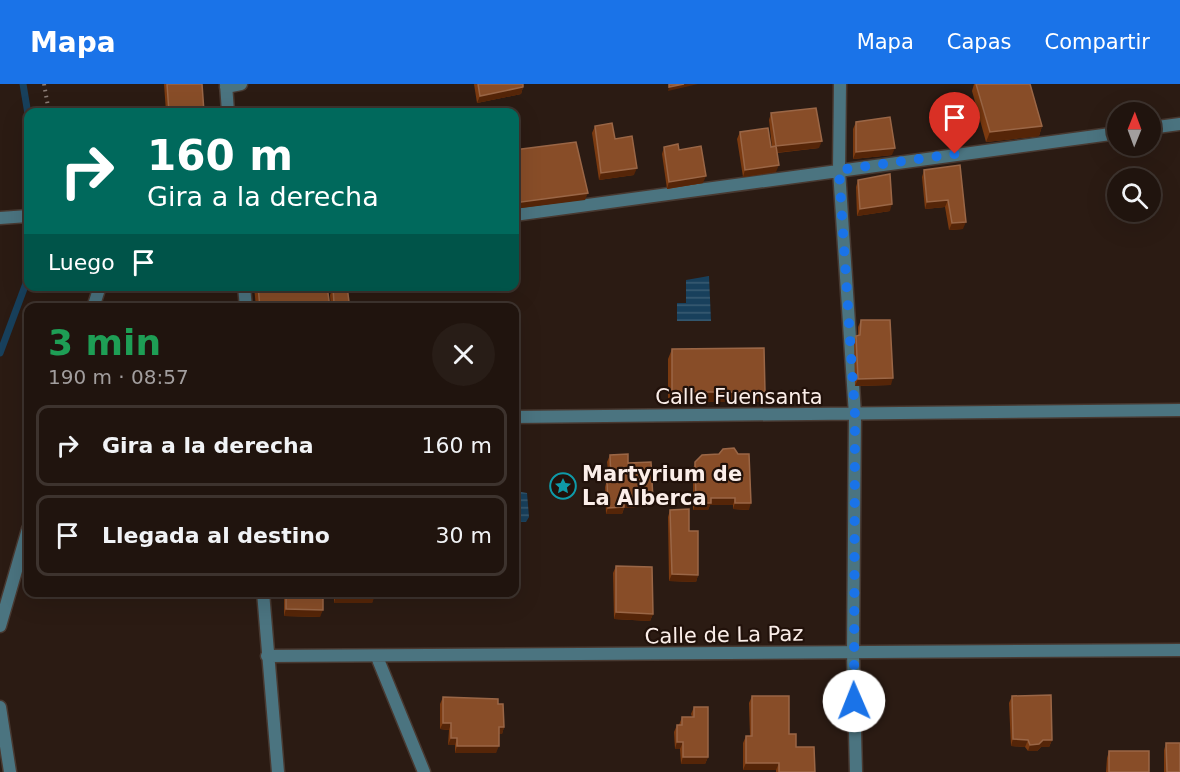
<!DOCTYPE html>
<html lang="es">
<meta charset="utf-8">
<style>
body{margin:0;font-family:"DejaVu Sans",sans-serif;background:#281d17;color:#f1f3f6;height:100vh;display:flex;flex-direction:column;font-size:22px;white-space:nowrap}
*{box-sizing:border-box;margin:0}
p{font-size:20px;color:#a29e9e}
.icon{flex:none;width:33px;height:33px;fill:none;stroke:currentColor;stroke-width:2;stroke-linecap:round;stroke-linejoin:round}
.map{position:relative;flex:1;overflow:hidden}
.side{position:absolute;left:24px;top:219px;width:495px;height:294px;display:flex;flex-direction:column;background:#20140e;border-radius:12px;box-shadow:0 6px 24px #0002,0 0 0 2px #3d332e}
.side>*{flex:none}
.banner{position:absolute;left:24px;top:24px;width:495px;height:183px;border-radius:12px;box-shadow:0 6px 24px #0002,0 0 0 2px #3d332e;background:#00695c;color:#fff;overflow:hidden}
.needle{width:39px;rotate:1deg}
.tools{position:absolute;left:1107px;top:18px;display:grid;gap:12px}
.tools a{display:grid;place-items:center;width:54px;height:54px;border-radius:50%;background:#20140e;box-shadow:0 6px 24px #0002,0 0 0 2px #3d332e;font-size:30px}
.pin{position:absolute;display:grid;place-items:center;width:51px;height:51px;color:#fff;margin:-62px -26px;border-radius:50% 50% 50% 0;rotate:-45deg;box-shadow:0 0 6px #0007}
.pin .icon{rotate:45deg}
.me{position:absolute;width:66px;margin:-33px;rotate:359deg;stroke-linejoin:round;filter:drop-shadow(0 0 4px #0008)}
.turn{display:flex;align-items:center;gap:21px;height:126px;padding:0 24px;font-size:27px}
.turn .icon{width:78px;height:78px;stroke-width:2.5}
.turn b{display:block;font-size:42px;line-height:51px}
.then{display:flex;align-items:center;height:57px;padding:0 24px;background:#0003;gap:12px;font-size:22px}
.round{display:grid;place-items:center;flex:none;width:63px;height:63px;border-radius:32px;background:#281d17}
.head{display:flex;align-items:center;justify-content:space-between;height:102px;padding:0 24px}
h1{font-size:36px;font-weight:700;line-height:45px;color:#1e9e55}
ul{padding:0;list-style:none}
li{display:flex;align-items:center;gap:18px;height:81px;margin:0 12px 9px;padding:0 12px;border:3px solid #3d332e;border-radius:12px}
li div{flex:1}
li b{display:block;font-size:22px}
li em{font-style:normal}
header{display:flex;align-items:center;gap:36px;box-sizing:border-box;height:84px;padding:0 30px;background:#1a73e8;color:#fff}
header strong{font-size:28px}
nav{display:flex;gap:33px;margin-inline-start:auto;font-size:21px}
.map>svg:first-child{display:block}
</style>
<header>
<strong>Mapa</strong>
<nav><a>Mapa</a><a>Capas</a><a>Compartir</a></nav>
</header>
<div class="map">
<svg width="1180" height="688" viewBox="0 0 1180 688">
<defs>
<pattern id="water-rules" width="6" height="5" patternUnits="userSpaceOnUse" patternTransform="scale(1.5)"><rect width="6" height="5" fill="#18405c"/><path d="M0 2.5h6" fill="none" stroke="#3a5c73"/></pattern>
</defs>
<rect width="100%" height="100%" fill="#2b1b13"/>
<!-- water -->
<path fill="url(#water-rules)" d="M709,192L711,237H677V219H686V196Z
M515,407L527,409L529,433L526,438H515Z"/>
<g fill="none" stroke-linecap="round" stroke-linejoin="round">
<!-- stream -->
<path stroke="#18405c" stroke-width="7" d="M23,0L28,30
M0,269L28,194"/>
<!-- minor casing -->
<g stroke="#483931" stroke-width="15">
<path id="minor" d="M226,0L228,28
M840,0L839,86L855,331L853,569L856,688
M226,3L241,0
M1150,44L1180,40
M514,131L1118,49
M0,134L28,132
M244,202L246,224
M93,224L100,202
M514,333L1180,326
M263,508L278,688
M0,542L28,445
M267,572L1180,566
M377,573L424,688
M0,623L10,688"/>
</g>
<!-- path -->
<path stroke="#8b7c75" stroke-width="4" stroke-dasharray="1.5 4.5" stroke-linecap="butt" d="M44,0L49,28"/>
<!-- minor -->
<use href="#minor" stroke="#4b7480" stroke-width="12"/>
</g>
<!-- wall -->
<path fill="#7b3a10" d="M164,0H202L204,28H166Z
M474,0H523V3L521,10L477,19Z
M974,0H1030L1042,42L1039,52L986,58L972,7Z
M771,29L819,64L777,69L776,88L743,93L737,55L740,48L771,63H772L769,36Z
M856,38L892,71L853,75V45Z
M595,42L615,55L634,91L599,96L592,49Z
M664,63L703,99L667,105L662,70Z
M960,81L963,145L949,146L945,123L925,125L922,93L924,86Z
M858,96L890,127L857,132L856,103Z
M254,202H347V224H331L330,211L332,206L331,203L327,204L330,224H256Z
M861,236L891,301L855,302L854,259L856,252L858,251V243Z
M672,265L765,308L761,318H668V275Z
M610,371L628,379L650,422L624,424L622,430H606L605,403L607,396L609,395L607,378Z
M695,378L749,426L733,425V421H710L708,426H693V385Z
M670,426L689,447L698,491L696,498L669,497L668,433Z
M616,482L653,530L650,537L614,535L613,489Z
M284,508H323L320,533L284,532Z
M334,508H375L372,519H334Z
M752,612L789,650L796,663L815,688H776V686H743V659L746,652H750L749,619Z
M1012,612L1052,656L1049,663H1041L1037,667H1028L1025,663L1011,662L1009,619Z
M443,613L498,620L504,643L502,650H499L496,669H455V661H448L449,646L440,645V620Z
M694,623L708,673L705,680H681L680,665H675L674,648L677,641H679L682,633H692L691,630Z
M1166,659L1180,688H1164V666Z
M1109,667L1149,688H1106L1107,674Z"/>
<!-- shaded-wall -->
<path fill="#552508" d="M684,0H698L668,7L669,3Z
M523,3L521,10L477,19L480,12Z
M1042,42L1039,52L986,58L990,48Z
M822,57L819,64L773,69L776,62Z
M895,64L892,71L853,75L856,68Z
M779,81L776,88L743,93L745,86Z
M637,84L634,91L599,96L601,89Z
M706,92L703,99L667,105L669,98Z
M588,109L585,116L514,125V119Z
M948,116L945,123L925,125L927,118Z
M892,120L890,127L857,132L860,125Z
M966,138L963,145L949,146L952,139Z
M349,218L347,224H333L334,219Z
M893,294L891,301L855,302L858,295Z
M672,308H765L761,318H668Z
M711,414H735L733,421H710L708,426H693L696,419Z
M653,416L650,422L624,424L622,430H606L608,424L624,417Z
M735,419H751L749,426L733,425Z
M672,490L698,491L696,498L669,497Z
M336,512H375L372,519H334Z
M286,525L323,526L320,533L284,532Z
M616,528L653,530L650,537L614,535Z
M443,639H451L449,646L440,645Z
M499,643H504L502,650H496Z
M451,654H457L455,661H448Z
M1013,655L1028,656L1025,663L1011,662Z
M1043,656H1052L1049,663H1041L1037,667H1028L1030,661Z
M677,658H683L680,665H675Z
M457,662H499L496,669H455Z
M683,673H708L705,680H681Z
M746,679H779L776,686H743Z"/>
<!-- building -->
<path fill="#884d28" stroke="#9a6646" stroke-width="1.5" d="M167,0H202L204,28H169Z
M478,0H523V3L480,12Z
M669,0H684L669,3Z
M976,0H1030L1042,42L990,48Z
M816,24L822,57L776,62L771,29Z
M890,33L895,64L856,68V38Z
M612,39L615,55L632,52L637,84L601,89L595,42Z
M768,44L771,63L776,62L779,81L745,86L740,48Z
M576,58L588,109L514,119V66Z
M678,60L679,66L701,62L706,92L669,98L664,63Z
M960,81L966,138L952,139L948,116L927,118L924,86Z
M890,90L892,120L860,125L858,96Z
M258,202H327L330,224H260Z
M336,202H347L349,218L334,219L333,204Z
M861,236H890L893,294L858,295L856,252L860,251Z
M514,258H517V313H514Z
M764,264L765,308H672V265Z
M734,364L738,370H749L751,419H735V414H711V419H696L695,378L702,371L719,370L723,365Z
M628,370V379L651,378L653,416L624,417V423L608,424L607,396L611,394L610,371Z
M689,425V447H698V491L672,490L670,426Z
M616,482L652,483L653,530L616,528Z
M286,508H323V526L286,525Z
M336,508H375V512H336Z
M1051,611L1052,656H1043L1039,660L1030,661L1028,656L1013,655L1012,612Z
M752,612H789V650H796V663H814L815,688H779V679H746V652H752Z
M443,613L498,615V620H503L504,643H499V662H457V654H451V639H443Z
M694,623H708V673H683V658H677V641H682V633H694Z
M1166,659H1180V688H1167Z
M1109,667H1149V688H1109Z"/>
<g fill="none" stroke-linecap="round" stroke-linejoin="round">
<!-- route -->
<path stroke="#1a73e8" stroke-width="10" stroke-dasharray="0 18" d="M854,617L855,331L839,86L955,70"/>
</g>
<!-- icons -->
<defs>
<g id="sight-ring" transform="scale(1.35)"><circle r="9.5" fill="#21110a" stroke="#0f9aa8" stroke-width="1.5"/><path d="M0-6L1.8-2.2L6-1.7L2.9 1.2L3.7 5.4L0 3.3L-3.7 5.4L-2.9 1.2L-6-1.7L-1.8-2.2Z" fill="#0f9aa8"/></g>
</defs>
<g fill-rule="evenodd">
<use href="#sight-ring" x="563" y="402"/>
</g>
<g text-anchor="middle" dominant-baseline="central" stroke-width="4.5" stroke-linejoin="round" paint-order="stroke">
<!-- street labels -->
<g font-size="21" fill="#fbeee9" stroke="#21110a">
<text x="739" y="313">Calle Fuensanta</text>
<text transform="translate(724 551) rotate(-1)">Calle de La Paz</text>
</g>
<!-- poi labels -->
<g font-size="21" font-weight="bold" fill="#fbeee9" stroke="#21110a" text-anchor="start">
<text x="582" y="390">Martyrium de<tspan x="582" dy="24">La Alberca</tspan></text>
</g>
</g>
</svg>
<div class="tools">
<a><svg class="needle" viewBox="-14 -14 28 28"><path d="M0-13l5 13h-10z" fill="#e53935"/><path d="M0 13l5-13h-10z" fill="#a29e9e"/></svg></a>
<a><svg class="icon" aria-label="search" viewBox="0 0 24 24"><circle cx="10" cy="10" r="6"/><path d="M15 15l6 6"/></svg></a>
</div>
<div class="pin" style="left:955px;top:70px;background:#d93025"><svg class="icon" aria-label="arrive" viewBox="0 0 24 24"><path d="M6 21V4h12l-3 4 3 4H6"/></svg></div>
<svg class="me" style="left:854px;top:617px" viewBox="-20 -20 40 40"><circle r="19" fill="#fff"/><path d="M0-13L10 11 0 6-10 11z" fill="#1a73e8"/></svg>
<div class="banner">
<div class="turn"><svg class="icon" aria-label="right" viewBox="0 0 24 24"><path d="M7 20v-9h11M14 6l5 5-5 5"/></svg><div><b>160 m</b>Gira a la derecha</div></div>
<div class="then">Luego<svg class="icon" aria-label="arrive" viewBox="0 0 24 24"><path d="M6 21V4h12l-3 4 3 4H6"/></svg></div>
</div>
<section class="side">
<div class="head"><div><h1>3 min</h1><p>190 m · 08:57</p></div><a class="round"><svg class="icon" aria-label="close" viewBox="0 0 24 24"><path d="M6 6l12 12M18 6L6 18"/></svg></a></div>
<ul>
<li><svg class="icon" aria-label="right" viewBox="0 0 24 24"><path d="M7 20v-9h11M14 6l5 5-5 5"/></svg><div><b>Gira a la derecha</b></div><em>160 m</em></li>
<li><svg class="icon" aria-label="arrive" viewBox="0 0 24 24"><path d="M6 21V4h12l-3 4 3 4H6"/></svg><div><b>Llegada al destino</b></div><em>30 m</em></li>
</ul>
</section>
</div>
